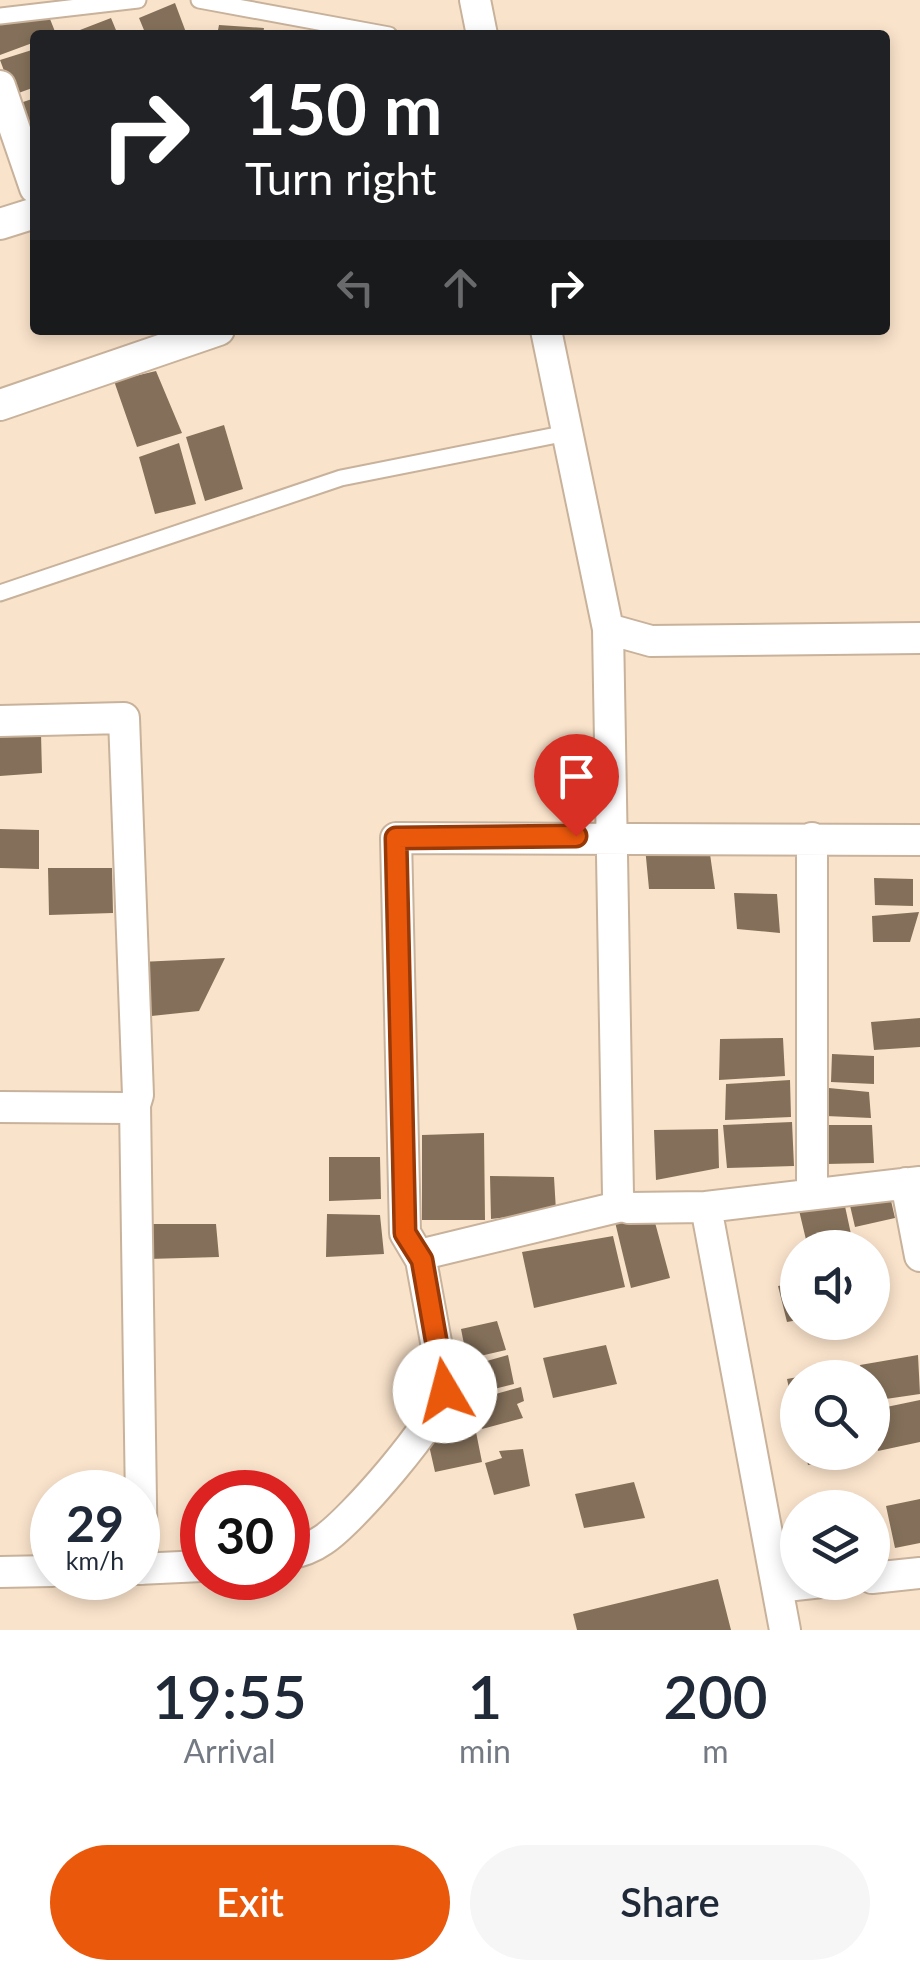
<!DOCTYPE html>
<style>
body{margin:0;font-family:Lato,sans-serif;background:#f6f6f7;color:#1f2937;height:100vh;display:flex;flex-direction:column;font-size:38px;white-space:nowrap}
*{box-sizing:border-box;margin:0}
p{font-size:32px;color:#747a83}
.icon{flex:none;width:55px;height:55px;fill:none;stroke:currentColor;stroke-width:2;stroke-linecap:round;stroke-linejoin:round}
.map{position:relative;height:1630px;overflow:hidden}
.panel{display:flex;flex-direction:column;background:#fff;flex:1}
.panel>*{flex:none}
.guide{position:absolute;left:30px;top:30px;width:860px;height:305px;border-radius:10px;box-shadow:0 5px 15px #0003;background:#202124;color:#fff;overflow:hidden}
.buttons{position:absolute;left:780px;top:1230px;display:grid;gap:20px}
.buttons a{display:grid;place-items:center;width:110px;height:110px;border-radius:50%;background:#fff;box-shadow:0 5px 15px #0003;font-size:50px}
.speed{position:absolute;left:30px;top:1470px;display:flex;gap:20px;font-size:50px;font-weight:700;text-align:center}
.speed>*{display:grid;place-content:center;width:130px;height:130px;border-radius:50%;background:#fff;box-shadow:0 5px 15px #0003;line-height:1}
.speed small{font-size:25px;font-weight:400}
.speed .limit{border:15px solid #d22;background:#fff;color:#111}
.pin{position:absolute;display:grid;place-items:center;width:85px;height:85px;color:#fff;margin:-102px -42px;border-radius:50% 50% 50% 0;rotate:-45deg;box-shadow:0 0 10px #0007}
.pin .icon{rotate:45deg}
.me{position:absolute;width:110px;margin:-55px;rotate:352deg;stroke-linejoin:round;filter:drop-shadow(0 0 8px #0008)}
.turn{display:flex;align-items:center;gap:35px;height:210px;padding:0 50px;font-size:45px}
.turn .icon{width:130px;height:130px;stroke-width:2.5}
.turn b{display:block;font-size:70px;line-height:85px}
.lanes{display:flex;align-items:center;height:95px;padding:0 50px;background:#0003;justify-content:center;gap:50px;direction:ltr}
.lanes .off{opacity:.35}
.eta{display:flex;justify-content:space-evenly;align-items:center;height:170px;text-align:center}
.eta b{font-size:60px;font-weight:600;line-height:70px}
.button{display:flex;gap:20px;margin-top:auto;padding:20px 50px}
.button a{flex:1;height:115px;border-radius:60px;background:#ea580c;color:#fff;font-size:40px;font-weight:600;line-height:115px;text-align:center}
.button a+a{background:#f6f6f7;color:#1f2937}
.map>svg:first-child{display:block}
</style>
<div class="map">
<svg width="920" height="1630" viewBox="0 0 920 1630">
<rect width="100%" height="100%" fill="#fae3cb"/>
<!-- building -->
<path fill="#84705a" d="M175,3L187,35H146L139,18Z
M48,14L56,34L35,35V42L0,55V21Z
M111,18L118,35H67Z
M219,25L264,28L263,35H217Z
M35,49V87L13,95L0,60Z
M35,98V149L17,104Z
M156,371L182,433L137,447L114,381Z
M224,425L243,489L205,501L186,437Z
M179,443L196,504L155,514L139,457Z
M41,733L42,773L0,776V734Z
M0,829L39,830V869L0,868Z
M645,847H709L715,889H649Z
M48,868H112L113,913L49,915Z
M874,878L913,879V906L875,905Z
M734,893L777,894L780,933L737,929Z
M919,912L910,942H873L872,916Z
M225,958L199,1011L142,1017L140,962Z
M920,1018V1047L874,1050L871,1022Z
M783,1038L785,1076L719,1080L720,1039Z
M832,1054L874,1056V1084L831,1082Z
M790,1080L791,1117L725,1120L726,1084Z
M829,1088L869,1092L871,1118L826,1116Z
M792,1122L794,1166L727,1168L723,1125Z
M826,1125H872L874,1163L826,1164Z
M718,1129L719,1168L656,1180L654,1130Z
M484,1133L485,1220H422V1135Z
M329,1157H380L381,1199L329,1201Z
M490,1176L554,1177L556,1211L491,1219Z
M889,1192L895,1218L855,1227L848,1197Z
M843,1197L854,1248H808L797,1202Z
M327,1214L380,1215L384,1254L326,1257Z
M653,1215L670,1278L631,1288L615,1222Z
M146,1224H216L219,1257L148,1259Z
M613,1236L625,1287L534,1308L522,1252Z
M872,1275L882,1306L872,1307Z
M798,1283V1320L787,1322L778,1286Z
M497,1321L506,1350L467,1359L461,1329Z
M606,1345L617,1384L553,1398L543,1358Z
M508,1355L514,1384L474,1394L469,1366Z
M918,1355L920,1394L872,1401V1378H863L860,1365Z
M855,1369L856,1378H811V1375Z
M798,1377V1421H796L787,1379Z
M521,1387L524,1401L517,1404L523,1418L482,1429L474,1400Z
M920,1400V1442L878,1451L872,1410Z
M476,1432L482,1462L435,1472L428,1441Z
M523,1449L530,1486L494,1495L485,1463L502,1458L499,1451Z
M805,1452H860V1454L808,1465Z
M634,1482L645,1518L584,1528L575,1494Z
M920,1499V1543L895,1548L886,1506Z
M718,1579L731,1630H577L573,1614Z"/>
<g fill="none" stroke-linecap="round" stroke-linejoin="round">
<!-- service casing -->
<g stroke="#c8b29b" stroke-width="19">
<path id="service" d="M199,0L389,35
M0,16L138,0
M0,593L341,478L567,433"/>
</g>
<!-- minor casing -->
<g stroke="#c8b29b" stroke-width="34">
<path id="minor" d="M475,0L482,35
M0,86L35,188
M0,224L35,213
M546,330L608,629
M0,405L219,330
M0,721L124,718L138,1095L135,1105L126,1108L0,1107
M135,1105L142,1569
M906,1183L920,1256
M812,1194V838
M706,1207L629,1208L622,1206L618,1195L608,629L651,641L920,638
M419,1255L622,1206
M288,1554C300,1552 313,1547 323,1540C352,1521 437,1422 445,1391L421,1260L405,1233L396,838L920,840
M138,1569L202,1566
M0,1572L52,1571
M872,1578L920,1573
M777,1587L822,1582
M785,1630L706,1207L920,1182"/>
</g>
<!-- service -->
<use href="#service" stroke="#fff" stroke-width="15"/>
<!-- minor -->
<use href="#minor" stroke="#fff" stroke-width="30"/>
</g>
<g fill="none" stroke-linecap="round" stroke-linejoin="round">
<!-- route casing -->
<g stroke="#983908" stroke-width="25">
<path id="route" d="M445,1391L422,1260L405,1233L396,838L576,836"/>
</g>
<!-- route -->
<use href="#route" stroke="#ea580c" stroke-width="18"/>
</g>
</svg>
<div class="buttons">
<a><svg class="icon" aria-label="sound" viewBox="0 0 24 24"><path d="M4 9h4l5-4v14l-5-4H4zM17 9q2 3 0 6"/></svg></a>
<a><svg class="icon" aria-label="search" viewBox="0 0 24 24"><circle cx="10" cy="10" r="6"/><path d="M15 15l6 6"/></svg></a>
<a><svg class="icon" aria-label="layers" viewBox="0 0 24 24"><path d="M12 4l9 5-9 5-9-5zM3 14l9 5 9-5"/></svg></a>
</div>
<div class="speed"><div>29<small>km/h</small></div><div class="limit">30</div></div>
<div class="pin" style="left:576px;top:836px;background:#d93025"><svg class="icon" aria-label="arrive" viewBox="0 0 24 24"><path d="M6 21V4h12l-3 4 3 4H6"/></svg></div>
<svg class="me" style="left:445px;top:1391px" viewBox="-20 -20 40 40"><circle r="19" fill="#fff"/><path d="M0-13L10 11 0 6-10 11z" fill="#ea580c"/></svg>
<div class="guide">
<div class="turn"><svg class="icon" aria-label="right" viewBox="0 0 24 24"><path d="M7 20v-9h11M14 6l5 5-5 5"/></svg><div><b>150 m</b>Turn right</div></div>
<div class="lanes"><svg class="icon off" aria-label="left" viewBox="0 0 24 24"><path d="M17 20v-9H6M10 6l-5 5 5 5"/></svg><svg class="icon off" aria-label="ahead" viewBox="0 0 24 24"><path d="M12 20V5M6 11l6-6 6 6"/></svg><svg class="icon" aria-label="right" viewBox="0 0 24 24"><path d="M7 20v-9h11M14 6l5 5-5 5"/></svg></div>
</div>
</div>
<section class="panel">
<div class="eta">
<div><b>19:55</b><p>Arrival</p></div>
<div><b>1</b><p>min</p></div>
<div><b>200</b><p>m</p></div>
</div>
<div class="button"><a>Exit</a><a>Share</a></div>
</section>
